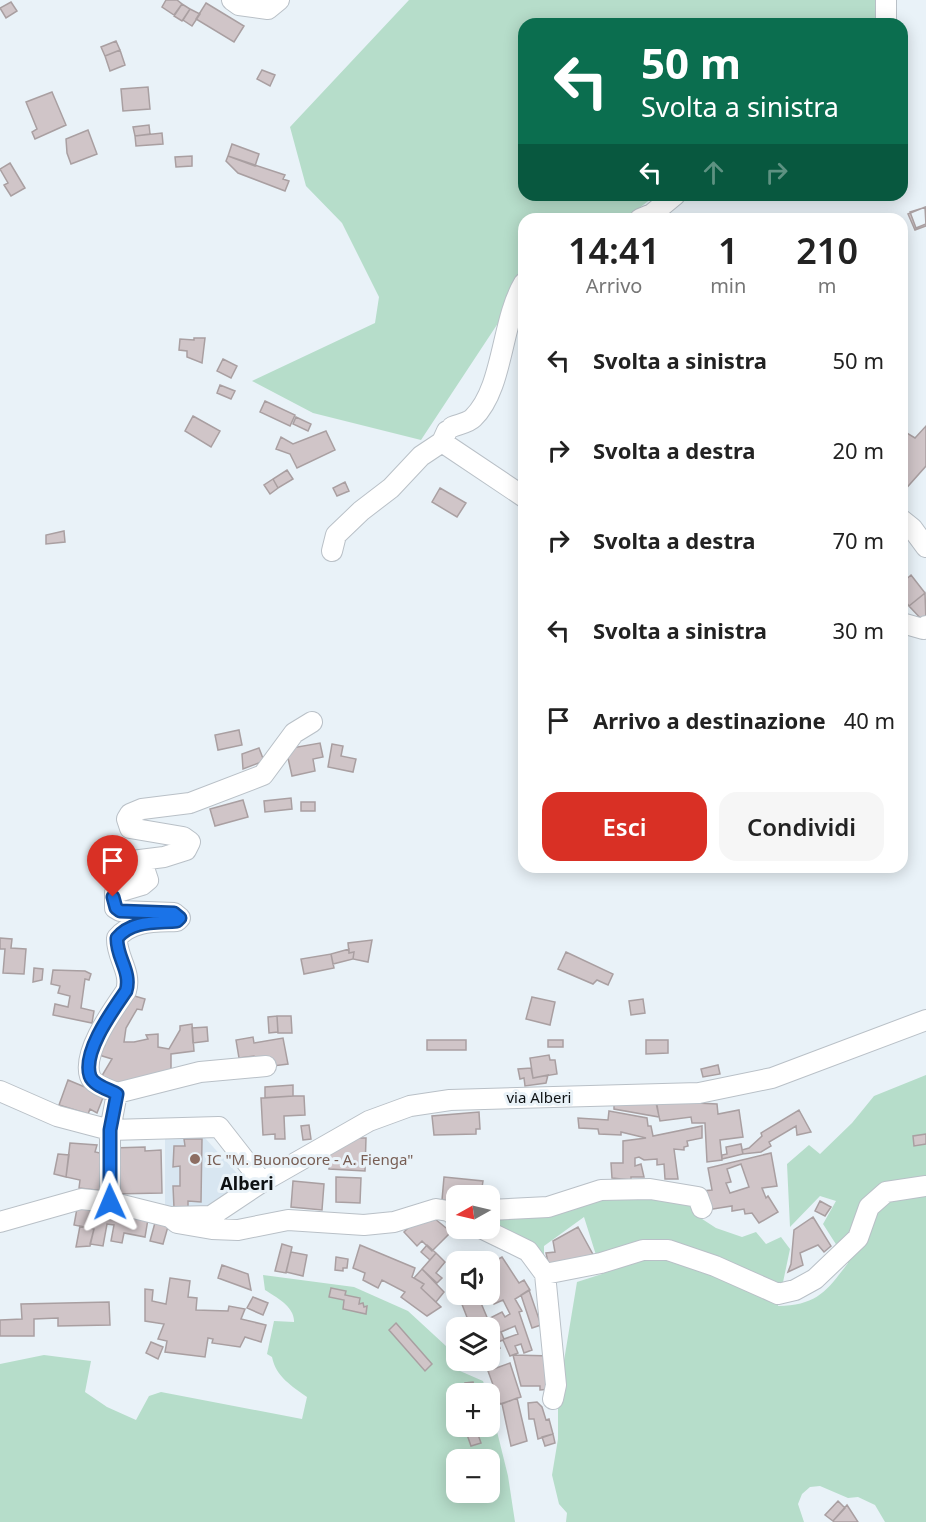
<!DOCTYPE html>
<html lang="it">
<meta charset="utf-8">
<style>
body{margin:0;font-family:"Noto Sans",sans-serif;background:#f6f6f6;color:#222;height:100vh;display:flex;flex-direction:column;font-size:22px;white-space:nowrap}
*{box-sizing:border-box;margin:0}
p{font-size:20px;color:#767676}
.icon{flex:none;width:33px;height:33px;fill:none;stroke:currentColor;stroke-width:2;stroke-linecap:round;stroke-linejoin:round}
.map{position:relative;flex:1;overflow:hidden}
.drawer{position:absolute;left:518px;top:213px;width:390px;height:660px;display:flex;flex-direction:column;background:#fff;border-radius:18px;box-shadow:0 3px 15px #0003}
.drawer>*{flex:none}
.banner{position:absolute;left:518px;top:18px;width:390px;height:183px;border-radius:18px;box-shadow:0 3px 15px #0003;background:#0b6e4f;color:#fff;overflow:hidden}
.needle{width:39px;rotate:262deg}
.tools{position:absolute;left:446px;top:1185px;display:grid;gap:12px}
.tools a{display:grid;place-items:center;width:54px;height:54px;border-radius:12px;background:#fff;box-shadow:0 3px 15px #0003;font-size:30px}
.pin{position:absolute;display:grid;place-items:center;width:51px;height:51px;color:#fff;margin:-62px -26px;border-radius:50% 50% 50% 0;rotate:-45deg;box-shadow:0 0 6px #0007}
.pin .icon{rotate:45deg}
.me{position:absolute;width:66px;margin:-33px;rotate:359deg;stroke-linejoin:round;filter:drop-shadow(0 0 4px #0008)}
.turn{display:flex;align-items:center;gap:21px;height:126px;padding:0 24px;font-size:27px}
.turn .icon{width:78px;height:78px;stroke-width:2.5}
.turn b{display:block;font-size:42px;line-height:51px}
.lanes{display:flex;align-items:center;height:57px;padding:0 24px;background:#0003;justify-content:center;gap:30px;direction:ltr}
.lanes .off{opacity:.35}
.eta{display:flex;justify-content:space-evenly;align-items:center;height:102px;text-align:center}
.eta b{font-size:36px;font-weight:600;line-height:42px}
.primary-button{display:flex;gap:12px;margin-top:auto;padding:12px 24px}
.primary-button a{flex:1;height:69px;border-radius:18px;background:#d93025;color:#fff;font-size:24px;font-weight:600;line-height:69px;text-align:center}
.primary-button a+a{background:#f6f6f6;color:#222}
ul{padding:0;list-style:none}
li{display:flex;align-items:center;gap:18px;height:90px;padding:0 24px}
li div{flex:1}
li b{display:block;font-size:22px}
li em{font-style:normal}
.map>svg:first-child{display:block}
</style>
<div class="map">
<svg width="926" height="1522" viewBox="0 0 926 1522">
<rect width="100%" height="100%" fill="#e9f2f8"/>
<!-- built -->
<path fill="#d8e6f1" d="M205,1138L243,1180L206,1212L165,1213V1139Z"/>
<!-- green -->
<path fill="#b6ddca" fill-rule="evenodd" d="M409,0H892V24H524V195H656L625,219H524L523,295L510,305L421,440L313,413L252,381L375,323L379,297L342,223L306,186L290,127Z
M926,1075V1522H885L875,1505L858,1497L848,1498L820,1486L810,1487L802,1494L798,1504L804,1522H566L567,1513L559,1504L552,1475L558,1439V1397L577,1282L602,1274L584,1217L544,1246V1258L489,1228V1214L601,1194L694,1200L696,1215L716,1228L742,1237L756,1232L766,1244L781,1237L790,1249L778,1306C817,1305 826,1292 848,1263L823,1224L836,1201L820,1196L790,1227L787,1164L809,1145L820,1154L852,1123L874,1096Z
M263,1275L354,1287L408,1311L446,1346L460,1371L483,1381L487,1393L456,1394V1426H489V1399L508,1476L515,1522H0V1364L44,1355L91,1361L85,1392L107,1407L136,1420L149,1396L161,1392L302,1419L307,1397C292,1386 276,1377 272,1357L267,1354L274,1321L294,1322C295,1307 276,1297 265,1290ZM456,1460H489V1492H456Z"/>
<!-- building -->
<path fill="#d0c5c8" stroke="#a99fa1" stroke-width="1.5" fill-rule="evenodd" d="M166,0H177L182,4L174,15L162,7Z
M11,2L17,11L6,18L0,8Z
M206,3L244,26L234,42L196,19Z
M182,4L190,9L182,21L174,16Z
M190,9L200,14L192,26L183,20Z
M116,41L120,50L105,56L101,47Z
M120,50L125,65L110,71L105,56Z
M262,70L275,75L270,86L257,79Z
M148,87L150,109L123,111L121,89Z
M52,92L66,125L35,139L32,132L37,129L26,102Z
M149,125L150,134L135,136L133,127Z
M88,130L97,154L71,164L67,153L66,139Z
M162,133L163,144L136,146L135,136Z
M232,144L259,154L255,166L228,156Z
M192,156V166L176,167L175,157Z
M228,156L285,175L283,179L289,181L285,191L238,173L226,161Z
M10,163L25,188L11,196L4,185L8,183L0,169Z
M925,207L926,226L915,230L908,214Z
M926,207V224L916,228L910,212Z
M194,338H205L202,363L187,357V351L179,350L180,339L194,340Z
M223,359L237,366L231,378L217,371Z
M220,385L235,391L231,399L217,393Z
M265,401L295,415L290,426L260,412Z
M193,416L220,431L211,447L185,431Z
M296,417L311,424L308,431L293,424Z
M926,426V466L902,493V430L915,438Z
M326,431L335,450L297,468L290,454L276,449L281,437L293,444Z
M287,470L293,479L278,488L273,479Z
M273,479L278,488L270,494L264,485Z
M345,482L349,491L337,496L333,488Z
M440,488L466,503L457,517L432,502Z
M64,531L65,542L46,544V535Z
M911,575L925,593L909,606L902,597V583Z
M925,593L926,622L925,623L909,606Z
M239,730L242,745L218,750L215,735Z
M320,743L323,757L313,759L315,771L292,776L286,749Z
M332,744L343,746L341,756L356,759L353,772L328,767Z
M259,748L264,761L243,769L242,754Z
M291,798L292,809L265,812L264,801Z
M243,800L248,817L215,826L210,809Z
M301,802H315V811H301Z
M0,938L12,939L11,948L26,949L24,974L3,973L5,949H0Z
M372,940L368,962L353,959L354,952L349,953L348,943Z
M349,949V953L354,952L353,959L333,964L331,954Z
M566,952L613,974L608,985L597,980L593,984L558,969Z
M331,954L334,968L304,974L301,959Z
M34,968L43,969L42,980L33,982Z
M53,970L85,971L91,974L89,980L85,979L81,1008L94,1011L92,1023L53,1015L55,1004L68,1007L70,996L58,993L60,986L51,984Z
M131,995L145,999L142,1010L137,1009L126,1028L124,1042H134L148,1039L146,1035L158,1034V1047L169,1049L180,1030V1026L192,1024L194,1051L171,1054V1075L124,1084L113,1081L110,1085L100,1079L112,1059L99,1055L105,1045L99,1043Z
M532,997L555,1002L550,1025L526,1019Z
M643,999L645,1013L631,1015L629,1001Z
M277,1016L278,1032L269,1033L268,1017Z
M277,1016H291L292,1033H278Z
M207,1027L208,1041L193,1043L192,1028Z
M253,1037L254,1043L283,1038L288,1064L273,1066L272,1059L255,1062L254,1056L239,1058L236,1040Z
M427,1040H466V1050H427Z
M548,1040H563V1047H548Z
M646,1040H668V1053L646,1054Z
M549,1055L550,1060H555L557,1074L533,1078L530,1058Z
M718,1065L720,1074L703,1077L701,1069Z
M531,1068L533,1078L548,1075L546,1083L525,1086L524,1078L520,1079L518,1069Z
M68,1080L104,1095L97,1113L90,1109L88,1114L59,1105Z
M293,1085V1096L265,1098V1087Z
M293,1096H304L305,1115L284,1116L285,1139H275V1134L263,1135L261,1098Z
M656,1099L659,1117L614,1109V1102Z
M697,1100V1103L717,1104L718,1114L739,1110L743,1137L720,1140L722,1160L707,1162L705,1123H692L691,1117L660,1121L656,1103Z
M799,1110L811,1132L797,1135L796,1126L769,1142L771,1146L761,1152L743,1154L742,1150L749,1148L762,1136L761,1133Z
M609,1111L647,1118L648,1126H651L653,1136L702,1126V1138L687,1141L688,1146L684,1147V1150L674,1149L678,1179H665L664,1164L657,1165V1159L644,1160L639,1157L635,1158V1166L641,1164L644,1177H631V1180L612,1178L611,1163H623V1141L646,1138L621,1132V1135L599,1134L598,1129L579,1128L578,1118L608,1120Z
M479,1112L480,1129H476V1134L434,1135L432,1116Z
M309,1125L311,1139L303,1140L301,1126Z
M926,1134V1144L914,1146L913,1136Z
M349,1138H366L365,1171L329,1169V1150Z
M184,1139H202L201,1202L188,1201V1209L174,1208L173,1186H180V1166L173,1167L174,1146H185Z
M70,1143L97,1145L95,1152L105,1154L104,1191L79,1188L80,1180L66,1177Z
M741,1144L743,1154L722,1159V1155L727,1154L726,1147Z
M145,1147V1151L161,1150L162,1193L113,1194L112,1148Z
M771,1153L777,1186L762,1188L766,1198L768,1196L778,1212L759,1223L752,1213L745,1214L744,1209L732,1211V1206L707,1210L702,1191L712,1190L708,1168ZM741,1164L749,1187L730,1193L726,1183L731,1182L727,1169Z
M58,1154L69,1155L66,1177L54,1174Z
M336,1177L361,1178L360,1203L336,1202Z
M444,1177L483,1181L481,1194L470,1193V1196H456V1202L442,1200Z
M293,1181L324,1184L322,1210L291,1207Z
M820,1201L831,1207L825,1216L815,1211Z
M78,1203L148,1219L145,1237L124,1233L122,1243L111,1241L114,1225L107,1224L103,1246L90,1244L94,1229L74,1225Z
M429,1214L451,1232L432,1251L422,1241L417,1246L404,1232L418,1218Z
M813,1217L831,1246L824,1252L818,1245L800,1253L803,1265L788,1272L791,1264L794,1230Z
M156,1219L169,1223L163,1244L150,1241Z
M80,1226L94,1229L90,1246L76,1247Z
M578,1227L596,1260L549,1267L546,1253L555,1252L553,1241Z
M282,1244L292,1247L286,1273L275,1271Z
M360,1245L415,1268L412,1277L424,1284L421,1288L441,1307L427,1316L401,1297L405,1292L382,1280L378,1288L363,1280L365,1273L353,1268Z
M427,1245L436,1253L430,1260L421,1252Z
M291,1252L307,1255L303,1276L286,1272Z
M436,1253L445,1262L436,1273L442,1278L437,1283L422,1269Z
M490,1254L495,1261L502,1257L519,1283L524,1280L530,1290L515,1299L522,1311L519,1312L532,1350L524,1353L521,1344L515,1346L518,1353L510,1356L503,1340L498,1342L488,1319L502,1312L505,1317L510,1314L503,1300L494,1304L489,1294V1262H482ZM515,1326L518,1334L504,1339L501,1332Z
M336,1257L348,1259L347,1268H343V1271L335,1270Z
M222,1265L248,1274L251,1290L218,1278Z
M422,1269L444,1292L436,1302L421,1288L424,1284L414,1278Z
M170,1278L190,1281L188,1297L197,1298L196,1310L228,1311L229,1306L245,1309L241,1319L266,1325L261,1342L245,1337L240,1347L212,1343L213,1339L208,1338L205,1357L165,1352L167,1341L158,1339L164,1324L145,1321V1289L153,1290L152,1301L166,1304Z
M331,1288L346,1291L345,1295L360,1298L359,1304L363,1303L364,1307L367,1306L366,1314L343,1309L344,1300L329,1297Z
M529,1290L541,1325L532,1328L521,1295Z
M458,1294L478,1296L500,1348L489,1349V1328H463L470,1325Z
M253,1297L268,1303L263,1315L247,1308Z
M109,1302L110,1325L58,1326V1318L34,1319V1336H0V1320L22,1319L21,1304Z
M396,1323L432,1364L425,1371L389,1330Z
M151,1342L163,1347L158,1359L146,1353Z
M513,1355L552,1356L551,1389L540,1390V1386H521Z
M510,1363L521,1397L500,1404L488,1371Z
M473,1382L476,1394H467L465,1383Z
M517,1398L527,1441L511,1446L502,1404Z
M537,1402L542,1407L546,1420L549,1419L553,1434L538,1439L534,1419H529L528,1403Z
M464,1426H475L481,1443L471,1446Z
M553,1434L555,1443L545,1446L542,1437Z
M838,1501L845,1508L833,1521L825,1515Z
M847,1505L858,1522H834L833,1521Z"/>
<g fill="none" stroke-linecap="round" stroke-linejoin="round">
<!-- minor casing -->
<g stroke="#b9c0c7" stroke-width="22">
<path id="minor" d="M232,0L239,5L268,9L279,0
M886,24V0
M640,219L652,214L675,195
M452,427C459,424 468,423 473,418C504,388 501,321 524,283
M442,442L524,497
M902,520L912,528L926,547
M332,551L336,535L361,511L391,488L421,456L442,442L447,431
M902,623L923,629L926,626
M0,1091L57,1116L110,1130L219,1127L262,1182
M117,1093C108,1089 93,1085 90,1076C82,1052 113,1010 126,991C132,972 116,957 117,938C132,920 156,922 177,921L180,918L174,913L120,911L115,908V893L142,885L148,880L145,871L118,873L113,868L116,863L164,857L186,850L190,842L183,837L130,828L127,819L130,814L142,809L190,803L263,775L294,733L312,722
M110,1202V1130L117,1093L200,1072L266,1066
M489,1210L548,1207L601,1190L650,1189L698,1197L702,1208
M170,1217L211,1216L262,1182L369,1121L410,1106L450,1100L699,1093L772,1078L926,1020
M0,1222L81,1199L110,1202L170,1217L177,1223L212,1229L238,1230L288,1220L364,1225L394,1222L436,1209L448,1211L456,1216
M481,1228L528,1251L545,1274L601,1263L643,1250H668L715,1266L778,1294L795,1290L815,1279L858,1238L869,1207L886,1192L926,1186
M545,1274L556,1385L553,1399"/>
</g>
<!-- minor -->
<use href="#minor" stroke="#fff" stroke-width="20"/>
</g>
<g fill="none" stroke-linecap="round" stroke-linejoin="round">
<!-- route casing -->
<g stroke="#114b97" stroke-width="15">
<path id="route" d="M110,1202V1130L117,1094C108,1089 93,1085 90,1076C82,1052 113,1010 126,991C132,972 116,957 117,938C132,920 156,923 177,921L180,918L174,913L120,911L116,908L113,897"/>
</g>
<!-- route -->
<use href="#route" stroke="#1a73e8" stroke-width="10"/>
</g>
<!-- markers -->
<circle fill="#8d6e63" stroke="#e9f2f8" stroke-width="2" cx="195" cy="1159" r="6"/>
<g text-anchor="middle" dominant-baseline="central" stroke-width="6" stroke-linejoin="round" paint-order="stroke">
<!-- street labels -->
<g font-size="15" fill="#0e1113" stroke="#e9f2f8">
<text x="539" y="1097">via Alberi</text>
</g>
<!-- education labels -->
<g font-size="15" fill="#785e54" stroke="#e9f2f8" text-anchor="start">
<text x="207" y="1159">IC "M. Buonocore - A. Fienga"</text>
</g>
<!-- quarter labels -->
<g font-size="18" font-weight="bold" fill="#0e1113" stroke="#e9f2f8">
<text x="247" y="1183">Alberi</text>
</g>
</g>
</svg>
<div class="tools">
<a><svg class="needle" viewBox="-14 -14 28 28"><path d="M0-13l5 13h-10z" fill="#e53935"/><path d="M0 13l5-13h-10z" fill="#767676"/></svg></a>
<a><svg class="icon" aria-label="sound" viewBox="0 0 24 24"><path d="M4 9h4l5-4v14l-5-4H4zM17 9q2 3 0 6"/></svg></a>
<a><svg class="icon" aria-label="layers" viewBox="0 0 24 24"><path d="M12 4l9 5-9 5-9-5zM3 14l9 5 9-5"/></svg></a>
<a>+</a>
<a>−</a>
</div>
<div class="pin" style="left:113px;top:897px;background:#d93025"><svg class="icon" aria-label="arrive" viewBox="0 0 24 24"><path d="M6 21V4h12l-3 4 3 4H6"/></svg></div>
<svg class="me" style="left:110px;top:1202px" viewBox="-20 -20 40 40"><path d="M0-17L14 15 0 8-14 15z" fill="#1a73e8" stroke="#fff" stroke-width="4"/></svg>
<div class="banner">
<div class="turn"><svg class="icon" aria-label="left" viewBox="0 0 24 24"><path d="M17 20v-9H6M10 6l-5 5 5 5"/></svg><div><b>50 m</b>Svolta a sinistra</div></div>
<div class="lanes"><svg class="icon" aria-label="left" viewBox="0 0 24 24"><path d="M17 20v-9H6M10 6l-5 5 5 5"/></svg><svg class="icon off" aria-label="ahead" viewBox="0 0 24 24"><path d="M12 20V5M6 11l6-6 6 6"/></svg><svg class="icon off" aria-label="right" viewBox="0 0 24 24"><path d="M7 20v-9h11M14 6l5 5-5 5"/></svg></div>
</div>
<section class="drawer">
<div class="eta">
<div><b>14:41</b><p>Arrivo</p></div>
<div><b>1</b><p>min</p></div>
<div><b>210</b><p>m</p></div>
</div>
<ul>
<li><svg class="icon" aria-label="left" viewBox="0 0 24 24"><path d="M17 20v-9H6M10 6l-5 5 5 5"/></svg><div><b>Svolta a sinistra</b></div><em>50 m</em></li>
<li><svg class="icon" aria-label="right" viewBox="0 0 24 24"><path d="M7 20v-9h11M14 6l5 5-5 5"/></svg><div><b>Svolta a destra</b></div><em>20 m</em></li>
<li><svg class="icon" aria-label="right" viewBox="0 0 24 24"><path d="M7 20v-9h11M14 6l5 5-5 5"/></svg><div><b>Svolta a destra</b></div><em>70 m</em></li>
<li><svg class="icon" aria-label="left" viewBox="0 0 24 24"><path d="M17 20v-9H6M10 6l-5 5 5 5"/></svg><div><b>Svolta a sinistra</b></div><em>30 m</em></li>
<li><svg class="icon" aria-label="arrive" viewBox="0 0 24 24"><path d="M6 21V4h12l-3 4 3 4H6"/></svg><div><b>Arrivo a destinazione</b></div><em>40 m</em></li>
</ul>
<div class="primary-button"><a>Esci</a><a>Condividi</a></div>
</section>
</div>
